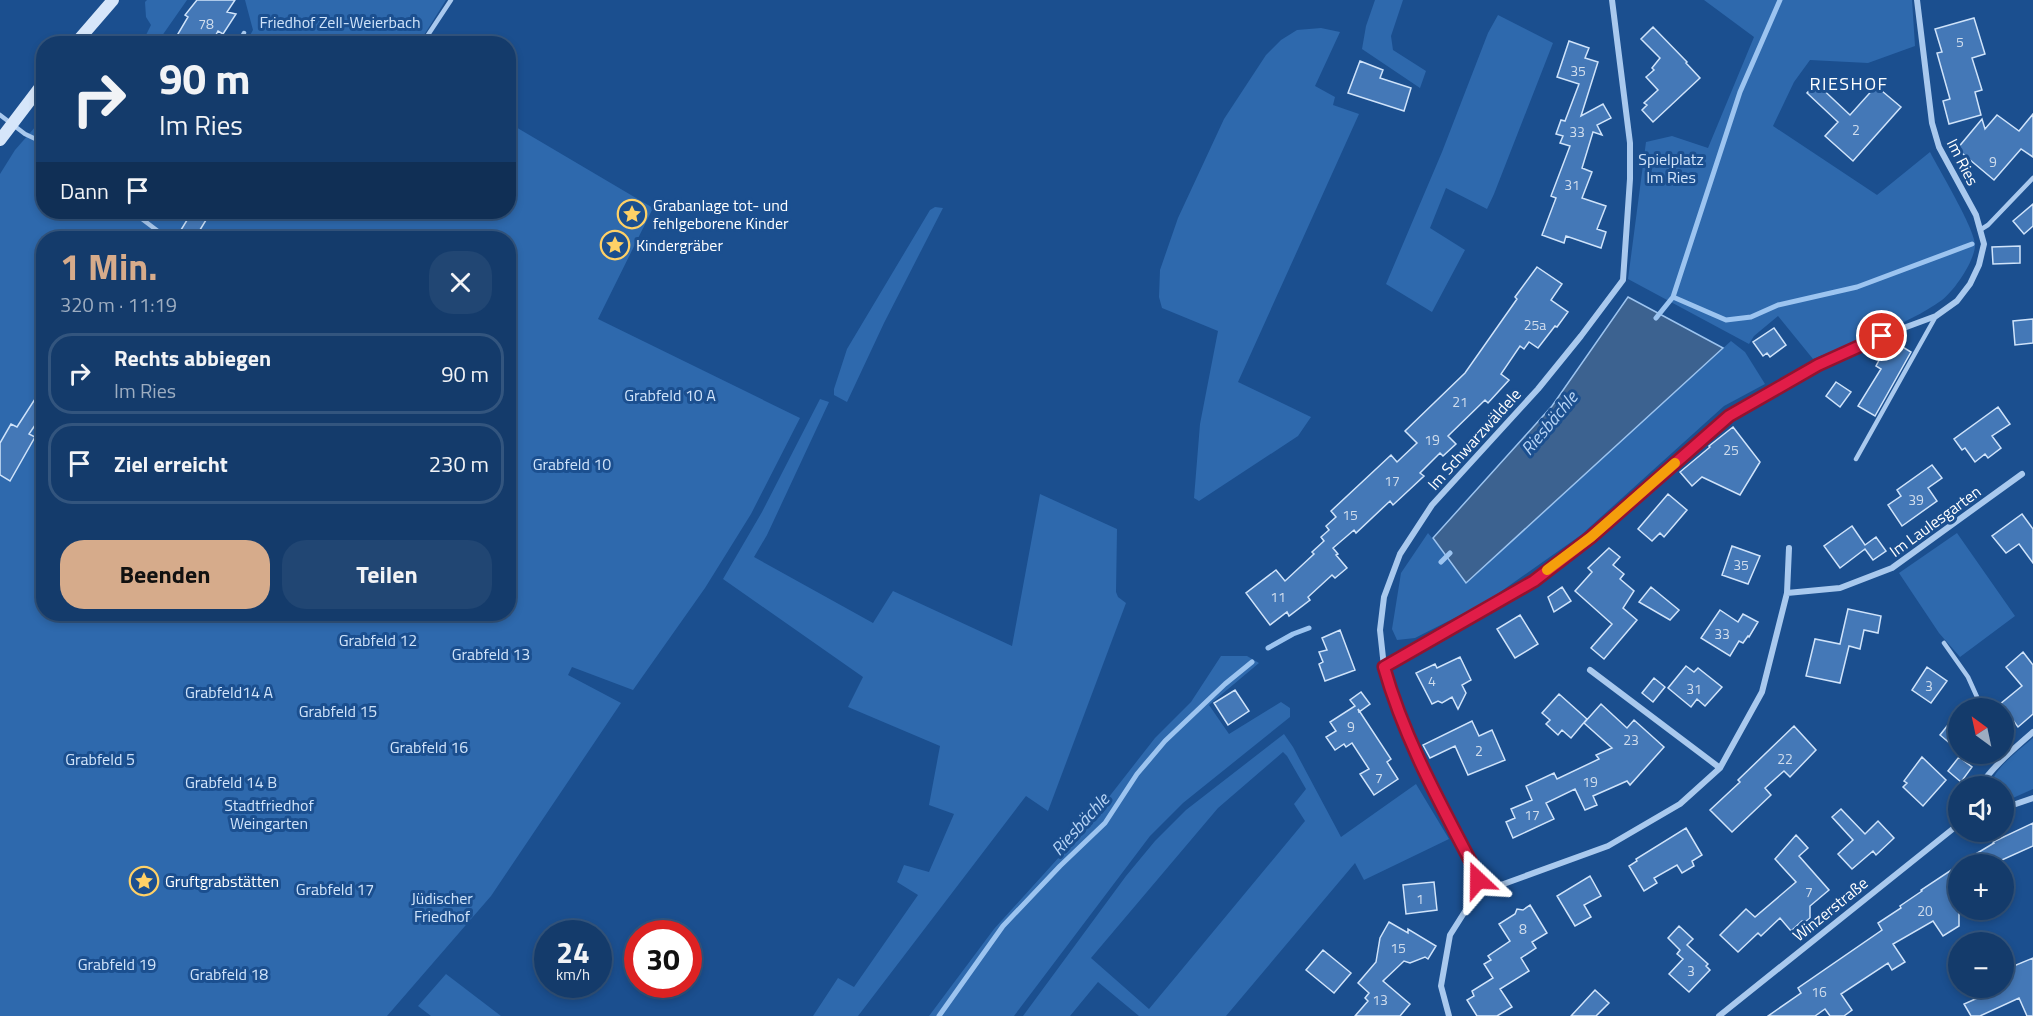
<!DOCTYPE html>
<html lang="de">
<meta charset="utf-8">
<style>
body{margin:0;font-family:"Titillium Web",sans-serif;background:#214673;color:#f1f3f6;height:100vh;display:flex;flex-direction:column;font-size:22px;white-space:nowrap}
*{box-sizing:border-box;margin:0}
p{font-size:20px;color:#9dadc1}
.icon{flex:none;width:33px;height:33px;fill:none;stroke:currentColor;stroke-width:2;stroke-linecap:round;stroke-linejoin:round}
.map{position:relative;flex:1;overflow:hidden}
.side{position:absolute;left:36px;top:231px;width:480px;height:390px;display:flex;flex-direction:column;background:#143b6b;border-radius:24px;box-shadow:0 3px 9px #0003,0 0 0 2px #33557e}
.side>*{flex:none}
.guide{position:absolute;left:36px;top:36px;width:480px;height:183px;border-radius:24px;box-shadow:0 3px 9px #0003,0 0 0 2px #33557e;background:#143b6b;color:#f1f3f6;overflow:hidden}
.needle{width:39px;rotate:327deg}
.buttons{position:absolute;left:1948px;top:698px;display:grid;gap:12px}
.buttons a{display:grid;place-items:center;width:66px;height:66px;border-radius:50%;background:#143b6b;box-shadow:0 3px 9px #0003,0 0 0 2px #33557e;font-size:30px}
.speed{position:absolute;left:534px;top:920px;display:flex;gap:12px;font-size:30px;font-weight:700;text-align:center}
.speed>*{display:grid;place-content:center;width:78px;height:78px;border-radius:50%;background:#143b6b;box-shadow:0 3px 9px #0003,0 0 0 2px #33557e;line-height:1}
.speed small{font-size:15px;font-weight:400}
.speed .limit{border:9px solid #d22;background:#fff;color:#111}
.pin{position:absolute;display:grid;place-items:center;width:51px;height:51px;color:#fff;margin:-26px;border:3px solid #fff;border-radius:50%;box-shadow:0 2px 6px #0007}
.me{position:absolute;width:66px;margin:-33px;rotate:337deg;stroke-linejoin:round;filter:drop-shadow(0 0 4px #0008)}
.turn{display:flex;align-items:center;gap:21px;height:126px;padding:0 24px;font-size:27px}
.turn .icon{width:78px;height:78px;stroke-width:2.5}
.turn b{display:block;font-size:42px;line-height:51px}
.then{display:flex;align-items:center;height:57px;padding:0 24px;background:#0003;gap:12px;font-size:22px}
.round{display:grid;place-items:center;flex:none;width:63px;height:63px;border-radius:24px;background:#214673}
.headline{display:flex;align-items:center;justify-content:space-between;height:102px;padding:0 24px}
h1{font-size:36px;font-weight:700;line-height:45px;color:#d6ab8b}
.action{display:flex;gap:12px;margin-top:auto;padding:12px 24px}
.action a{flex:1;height:69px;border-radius:24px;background:#d6ab8b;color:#111;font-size:24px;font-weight:700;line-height:69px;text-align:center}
.action a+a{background:#214673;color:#f1f3f6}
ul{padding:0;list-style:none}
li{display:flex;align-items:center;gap:18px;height:81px;margin:0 12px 9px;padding:0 12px;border:3px solid #33557e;border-radius:24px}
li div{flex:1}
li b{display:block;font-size:22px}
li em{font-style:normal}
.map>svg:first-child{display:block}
</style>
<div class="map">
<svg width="2033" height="1016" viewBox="0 0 2033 1016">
<rect width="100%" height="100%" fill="#1b4f8f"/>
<!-- green -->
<path fill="#2e69ad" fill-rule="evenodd" d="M147,0H187L157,43H142L151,25L146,17L145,2Z
M245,0H446L419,43L245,44L253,30Z
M1375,0H1403L1391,36L1393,50L1426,71L1420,88L1362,49L1366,26Z
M1704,0H1912L1915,46L1868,63L1810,60L1794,82L1773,126L1877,195L1930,152C1938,168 1977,232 1975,246C1974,262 1954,291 1942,300C1906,326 1854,342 1813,359L1778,316L1754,336L1749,344L1628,279L1646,142L1672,136L1708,148L1754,37Z
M1498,15L1553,43L1494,194L1487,209L1446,188L1430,228L1465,250L1432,312L1386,284L1442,152L1488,33Z
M1321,28L1340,32L1315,86L1335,97L1333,105L1359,114L1238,382L1311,417L1298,436L1199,501L1194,498L1200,424L1218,331L1162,308L1159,297L1160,270L1178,218L1224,119L1266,55L1281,40L1297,30Z
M43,118L44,212H508L509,123L653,208L598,319L800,418L751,514L705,588L633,690L572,667L568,675L621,703L491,896L387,1016H0V174L15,150ZM44,238H508V614H44Z
M935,207L943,208L884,323L847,402L834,395V389L847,349L930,210Z
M1731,341L1745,352L1765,384L1724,406L1581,535L1486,602L1415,638L1397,640L1392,629L1401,573L1428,533L1467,582Z
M820,399L829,402L767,535L754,557L873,623L893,591L1012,646L1040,494L1117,529L1116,592L1118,597L1126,603L1048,811L1026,796L858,1016H813L838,978L854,987L918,895L897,882L904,865L929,872L954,814L929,805L940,746L848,707L863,677L723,579L762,512Z
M1957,533L2015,616L1960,657L1939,633L1899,573Z
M1221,656H1247L1259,663L1209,705L1229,734L1281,702L1290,708V717L1183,803L1150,836L1014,1016H929L994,929L1080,834L1155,738L1191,702Z
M1284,734L1293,747L1341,837L1416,784L1449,839L1364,880L1355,863L1226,1016H1139L1098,982L1070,1016H1023L1126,876L1155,841L1186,810ZM1283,752L1287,756L1306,789L1294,804L1305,821L1149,1009L1091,958L1218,808Z
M2033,738V789L2004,802V786H1990C1996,766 2018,751 2033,738Z
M446,974L501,1016H431L418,1006Z"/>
<!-- water -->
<path fill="#3c6290" stroke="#9cc4f0" stroke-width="1.5" d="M1628,297L1723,348L1466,583L1433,538L1552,406Z"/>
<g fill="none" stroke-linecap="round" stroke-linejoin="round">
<!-- stream -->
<path stroke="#9cc4f0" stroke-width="5" d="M1673,297L1726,320L1751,317L1778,305L1857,287L1972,244
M1656,318L1673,297L1740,92L1780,0
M1441,562L1450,553
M1268,648L1293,634L1309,628
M939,1016L1003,926L1060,866L1105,823L1137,774L1165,741L1225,684L1252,662"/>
</g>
<!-- building -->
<path fill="#4478b7" stroke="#cfe3fa" stroke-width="1.5" d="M197,0H235L227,12L236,14L223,34L218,31L211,44H172L188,17L185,15Z
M1974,18L1985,54L1972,58L1982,90L1975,92L1981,115L1949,124L1943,101L1950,99L1937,53L1942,52L1935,29Z
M1653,27L1687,62L1686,63L1700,78L1653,122L1642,110L1647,105L1644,103L1658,90L1646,77L1654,70L1652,68L1660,58L1641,39Z
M1569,41L1589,48L1585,58L1598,62L1581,116L1603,104L1611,118L1597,125L1602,135L1593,132L1582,168L1592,172L1582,198L1606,206L1597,229L1606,232L1601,248L1566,236L1564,243L1542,235L1556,198L1551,196L1570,146L1560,143L1563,136L1556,134L1561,120L1565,121L1579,84L1557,77Z
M1360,61L1383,70L1380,78L1411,88L1404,111L1348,93Z
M1816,83L1850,115L1876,86L1901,107L1853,161L1825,136L1838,122L1807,93Z
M2033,114V157L2021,149L1994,180L1957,149L1982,119L1985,129L1997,115L2019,131Z
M2033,204V226L2024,234L2013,221Z
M192,212H211L195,238H176Z
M2020,246V263L1993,264L1992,247Z
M1537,267L1562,284L1551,300L1568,312L1557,327L1555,326L1538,348L1529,342L1524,349L1520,346L1501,374L1509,380L1488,403L1485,400L1448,436L1456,444L1443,456L1440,453L1420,473L1424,476L1393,505L1390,501L1356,533L1354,530L1333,548L1338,554L1336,555L1347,568L1335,578L1332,575L1308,597L1310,600L1289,616L1287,612L1270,625L1246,593L1276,570L1285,581L1314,554L1312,552L1324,541L1321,537L1329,530L1326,526L1336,517L1331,511L1391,455L1397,462L1417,443L1405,431L1465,373L1517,299L1515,297Z
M2033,319V343L2015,345L2013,321Z
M1774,328L1786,345L1770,357L1767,353L1763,356L1753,342Z
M1896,343L1911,352L1875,416L1858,406L1881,369L1876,366L1884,351L1890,354Z
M1836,382L1851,392L1840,407L1826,396Z
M44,385V412L29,434L35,437L10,481L0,475V443L11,424L17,427Z
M1998,407L2010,424L1992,436L2001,448L1988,458L1985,454L1975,462L1965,448L1962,450L1954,439Z
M1733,427L1760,462L1740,495L1702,477L1692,486L1680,472L1710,447L1709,446Z
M1932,465L1942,478L1928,488L1937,501L1902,526L1888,505L1901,496L1897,490Z
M1668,494L1687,510L1664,537L1660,533L1652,541L1638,529Z
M2022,514L2033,529V563L2019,544L2006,553L1992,536Z
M1852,526L1865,545L1876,537L1886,551L1873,560L1865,549L1840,568L1824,546Z
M1732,546L1760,556L1748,584L1722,575Z
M1609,548L1620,557L1613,565L1624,574L1620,579L1634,591L1623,608L1637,620L1604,659L1591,648L1612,624L1575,591L1592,572L1588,568Z
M1562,587L1571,601L1554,612L1548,597Z
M1651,587L1679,610L1670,620L1639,602Z
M1848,609L1881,616L1878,633L1864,630L1860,649L1849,646L1840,683L1806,676L1815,639L1840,644Z
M1720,610L1738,622L1743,614L1758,622L1749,637L1748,636L1743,643L1739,641L1730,656L1701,638Z
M1520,615L1538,644L1515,658L1497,629Z
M1340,630L1355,670L1325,681L1319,664L1323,662L1319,652L1327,650L1322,638Z
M2023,652L2033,665V714L2018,727L2004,708L1999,705L2022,686L2006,667Z
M1460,657L1471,680L1462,685L1466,693L1458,709L1452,697L1442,703L1438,701L1432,704L1416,673L1435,664L1437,668Z
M1686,666L1694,672L1698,668L1722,687L1705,706L1697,699L1691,707L1668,688Z
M1927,667L1947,681L1931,703L1912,690Z
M1654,678L1665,687L1653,702L1642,693Z
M1235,690L1249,711L1228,725L1214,703Z
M1361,692L1370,704L1359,712L1358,709L1391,759L1387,762L1398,779L1374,795L1360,774L1369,769L1352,743L1346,747L1344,744L1335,750L1326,737L1336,731L1330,722L1355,706L1350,700Z
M1559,694L1587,719L1571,738L1562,730L1558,735L1546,724L1550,720L1542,713Z
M1601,704L1627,728L1634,720L1664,747L1630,785L1627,781L1593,796L1597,805L1585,810L1575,789L1546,803L1554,819L1513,838L1506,822L1515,818L1511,809L1532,800L1526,786L1554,773L1557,779L1599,759L1596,755L1612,748L1584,723Z
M1959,711V751L1940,735Z
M1472,721L1479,736L1492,730L1505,760L1468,775L1455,746L1430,758L1423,745Z
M1794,726L1816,750L1790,777L1784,771L1765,788L1771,795L1732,832L1710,810L1740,782L1738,780Z
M1922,757L1946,780L1923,806L1903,787L1907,783L1904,781Z
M1959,757L1972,767L1961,782L1948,771Z
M1841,809L1865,834L1878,821L1894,838L1876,855L1873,851L1852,869L1838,854L1853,840L1832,817Z
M2033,823V846L1993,864H1959L1994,843L1993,842Z
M1686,828L1702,855L1692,861L1694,866L1682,873L1677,865L1654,878L1657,883L1644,891L1629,866L1637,861L1636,859Z
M1796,835L1808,848L1799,856L1829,890L1810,906V918L1805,922L1802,921L1791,931L1780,918L1761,936L1758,933L1738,952L1720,935L1746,909L1755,917L1796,882L1775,859Z
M1959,865V926L1943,936L1933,921L1893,944L1905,962L1892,970L1888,963L1841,994L1852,1010L1844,1016H1830L1825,1009L1815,1016H1768L1801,993L1798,988L1882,930L1878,923L1901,908L1900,906L1922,891L1921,890Z
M1590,876L1601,896L1584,905L1591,917L1575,926L1557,896Z
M1434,882L1437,910L1406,914L1403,885Z
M1530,905L1547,933L1532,942L1536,948L1521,958L1529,971L1500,989L1512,1007L1497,1016H1477L1467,1000L1474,996L1472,991L1493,978L1484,964L1491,960L1488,956L1510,941L1499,924L1515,914L1517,909L1523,910Z
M1389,922L1408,933V929L1436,946L1428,959L1425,957L1410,963L1404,961L1383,981L1410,1004L1400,1016H1355L1368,1001L1365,998L1369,993L1358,983L1376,962L1380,938Z
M1679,926L1693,939L1687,945L1708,964L1706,966L1710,970L1689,992L1669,974L1683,959L1677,954L1680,950L1668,938Z
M1323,950L1351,973L1334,993L1306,970Z
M2033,958V1016H2027L2019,998L1980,1016H1971L1964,1004L1982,996L1978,987H2004V970Z
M1595,990L1609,1003L1596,1016H1571Z"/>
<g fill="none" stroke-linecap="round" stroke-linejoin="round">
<!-- lane -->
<path stroke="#a9c9ee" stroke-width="4.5" d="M238,44L244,33
M422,44L451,0
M0,115L25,134L44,143
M137,212L142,219L167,238
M1980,230L1988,225L2033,178
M1856,459L1936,316
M1944,643L1968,677L1982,708"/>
<!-- street -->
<path stroke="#a9c9ee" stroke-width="6" d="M1787,593L1840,588L1892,568L2022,474
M1384,667L1534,581L1591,536L1729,416L1818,365L1882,336L1936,316L1957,301L1970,284L1979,265L1984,244L1976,215L1939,147L1932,123L1917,0
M1590,670L1720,768
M1980,786C1994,765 2014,749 2033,732
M2004,808L2033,798
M1476,894L1478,880L1473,866L1415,755L1393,699L1384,667L1380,630L1384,597L1400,554L1432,505L1538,389L1581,336L1623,280L1630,179V143L1612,0
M1449,1016L1441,986L1450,935L1476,894L1608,846L1680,804L1720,768L1762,692L1787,593L1789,548
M1719,1016L1959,824"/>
<!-- secondary -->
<path stroke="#d6e6fa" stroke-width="12" d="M75,44L113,0
M0,140L44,82"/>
</g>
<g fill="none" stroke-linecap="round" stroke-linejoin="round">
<!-- route casing -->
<g stroke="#92132f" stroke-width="15">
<path id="route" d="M1478,880L1473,866C1439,801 1404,738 1384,667L1534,581L1591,537L1729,416L1818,365L1882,336"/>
</g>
<!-- route -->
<use href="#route" stroke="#e11d48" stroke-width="10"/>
<!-- slow -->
<path stroke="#f59e0b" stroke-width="10" d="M1547,570L1591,537L1675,463"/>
</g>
<!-- icons -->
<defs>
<g id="sight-ring" transform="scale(1.5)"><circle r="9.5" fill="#1b4f8f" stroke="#ffd166" stroke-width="1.5"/><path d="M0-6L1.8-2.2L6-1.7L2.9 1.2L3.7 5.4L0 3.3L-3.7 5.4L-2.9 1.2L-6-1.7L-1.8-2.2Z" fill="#ffd166"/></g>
</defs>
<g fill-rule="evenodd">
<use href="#sight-ring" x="632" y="214"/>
<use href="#sight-ring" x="615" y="245"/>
<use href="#sight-ring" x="144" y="881"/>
</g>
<g text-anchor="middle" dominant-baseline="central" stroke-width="6" stroke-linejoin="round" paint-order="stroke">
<!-- number labels -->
<g font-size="14" fill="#d0dded">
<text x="206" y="23">78</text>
<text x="1960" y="41">5</text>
<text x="1578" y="70">35</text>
<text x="1856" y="129">2</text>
<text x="1577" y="131">33</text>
<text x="1993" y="161">9</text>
<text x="1572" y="184">31</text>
<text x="1535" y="324">25a</text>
<text x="1460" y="401">21</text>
<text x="1432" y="439">19</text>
<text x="1731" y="449">25</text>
<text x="1392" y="480">17</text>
<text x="1916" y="499">39</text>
<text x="1350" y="514">15</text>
<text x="1741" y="564">35</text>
<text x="1278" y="596">11</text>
<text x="1722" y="633">33</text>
<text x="1432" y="680">4</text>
<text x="1929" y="685">3</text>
<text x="1694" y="688">31</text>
<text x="1351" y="726">9</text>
<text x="1631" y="739">23</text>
<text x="1479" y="750">2</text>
<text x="1785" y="758">22</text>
<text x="1379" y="777">7</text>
<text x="1590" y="781">19</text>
<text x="1532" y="814">17</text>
<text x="1809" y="891">7</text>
<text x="1420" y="898">1</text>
<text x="1925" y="910">20</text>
<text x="1523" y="928">8</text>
<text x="1398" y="947">15</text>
<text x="1691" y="970">3</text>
<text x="1819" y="991">16</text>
<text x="1380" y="999">13</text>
</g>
<!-- park labels -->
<g font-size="16" fill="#cfe3fa" stroke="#1b4f8f">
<text x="340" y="22">Friedhof Zell-Weierbach</text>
<text x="1671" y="159">Spielplatz<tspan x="1671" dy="18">Im Ries</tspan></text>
<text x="670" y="395">Grabfeld 10 A</text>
<text x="572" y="464">Grabfeld 10</text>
<text x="378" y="640">Grabfeld 12</text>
<text x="491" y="654">Grabfeld 13</text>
<text x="229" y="692">Grabfeld14 A</text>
<text x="338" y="711">Grabfeld 15</text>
<text x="429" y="747">Grabfeld 16</text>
<text x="100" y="759">Grabfeld 5</text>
<text x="231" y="782">Grabfeld 14 B</text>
<text x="269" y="805">Stadtfriedhof<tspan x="269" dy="18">Weingarten</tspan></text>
<text x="335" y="889">Grabfeld 17</text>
<text x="442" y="898">Jüdischer<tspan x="442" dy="18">Friedhof</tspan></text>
<text x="117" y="964">Grabfeld 19</text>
<text x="229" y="974">Grabfeld 18</text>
</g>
<!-- street labels -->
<g font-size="16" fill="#fff" stroke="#1b4f8f">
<text transform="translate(1963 162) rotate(63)">Im Ries</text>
<text transform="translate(1474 439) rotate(-48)">Im Schwarzwäldele</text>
<text transform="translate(1935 521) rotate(-36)">Im Laulesgarten</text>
<text transform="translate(1830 909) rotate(-39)">Winzerstraße</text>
</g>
<!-- poi labels -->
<g font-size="16" fill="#fff" stroke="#1b4f8f" text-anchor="start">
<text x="653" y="205">Grabanlage tot- und<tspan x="653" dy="18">fehlgeborene Kinder</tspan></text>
<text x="636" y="245">Kindergräber</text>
<text x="165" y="881">Gruftgrabstätten</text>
</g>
<!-- neighbourhood labels -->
<g font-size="18" letter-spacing="1.5" fill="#fff" stroke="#1b4f8f">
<text x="1849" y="83">RIESHOF</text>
</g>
<!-- water labels -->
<g font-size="18" font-style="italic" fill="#b5d3f5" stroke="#1b4f8f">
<text transform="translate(1549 423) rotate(-50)">Riesbächle</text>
<text transform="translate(1080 824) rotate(-48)">Riesbächle</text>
</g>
</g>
</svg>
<div class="buttons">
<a><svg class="needle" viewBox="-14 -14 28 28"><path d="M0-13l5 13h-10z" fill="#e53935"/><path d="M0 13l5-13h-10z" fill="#9dadc1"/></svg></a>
<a><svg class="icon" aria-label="sound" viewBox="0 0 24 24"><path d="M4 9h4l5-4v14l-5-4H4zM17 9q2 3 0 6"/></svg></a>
<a>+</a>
<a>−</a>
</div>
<div class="speed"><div>24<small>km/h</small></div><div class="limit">30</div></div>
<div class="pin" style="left:1882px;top:336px;background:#d93025"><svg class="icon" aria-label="arrive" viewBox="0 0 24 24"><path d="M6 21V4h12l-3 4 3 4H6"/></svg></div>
<svg class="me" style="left:1478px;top:880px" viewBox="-20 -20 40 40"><path d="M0-17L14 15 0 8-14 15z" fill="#e11d48" stroke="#fff" stroke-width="4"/></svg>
<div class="guide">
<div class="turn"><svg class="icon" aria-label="right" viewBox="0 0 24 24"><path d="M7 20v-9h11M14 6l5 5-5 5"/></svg><div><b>90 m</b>Im Ries</div></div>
<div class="then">Dann<svg class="icon" aria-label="arrive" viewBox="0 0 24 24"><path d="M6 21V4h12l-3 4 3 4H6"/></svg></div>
</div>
<section class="side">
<div class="headline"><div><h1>1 Min.</h1><p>320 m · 11:19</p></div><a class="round"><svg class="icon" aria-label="close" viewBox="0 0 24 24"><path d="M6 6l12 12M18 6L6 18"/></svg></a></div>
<ul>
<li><svg class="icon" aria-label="right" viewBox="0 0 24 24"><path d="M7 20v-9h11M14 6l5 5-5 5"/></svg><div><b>Rechts abbiegen</b><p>Im Ries</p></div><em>90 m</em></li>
<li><svg class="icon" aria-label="arrive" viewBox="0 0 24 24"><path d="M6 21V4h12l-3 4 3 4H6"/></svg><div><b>Ziel erreicht</b></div><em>230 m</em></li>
</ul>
<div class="action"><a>Beenden</a><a>Teilen</a></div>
</section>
</div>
